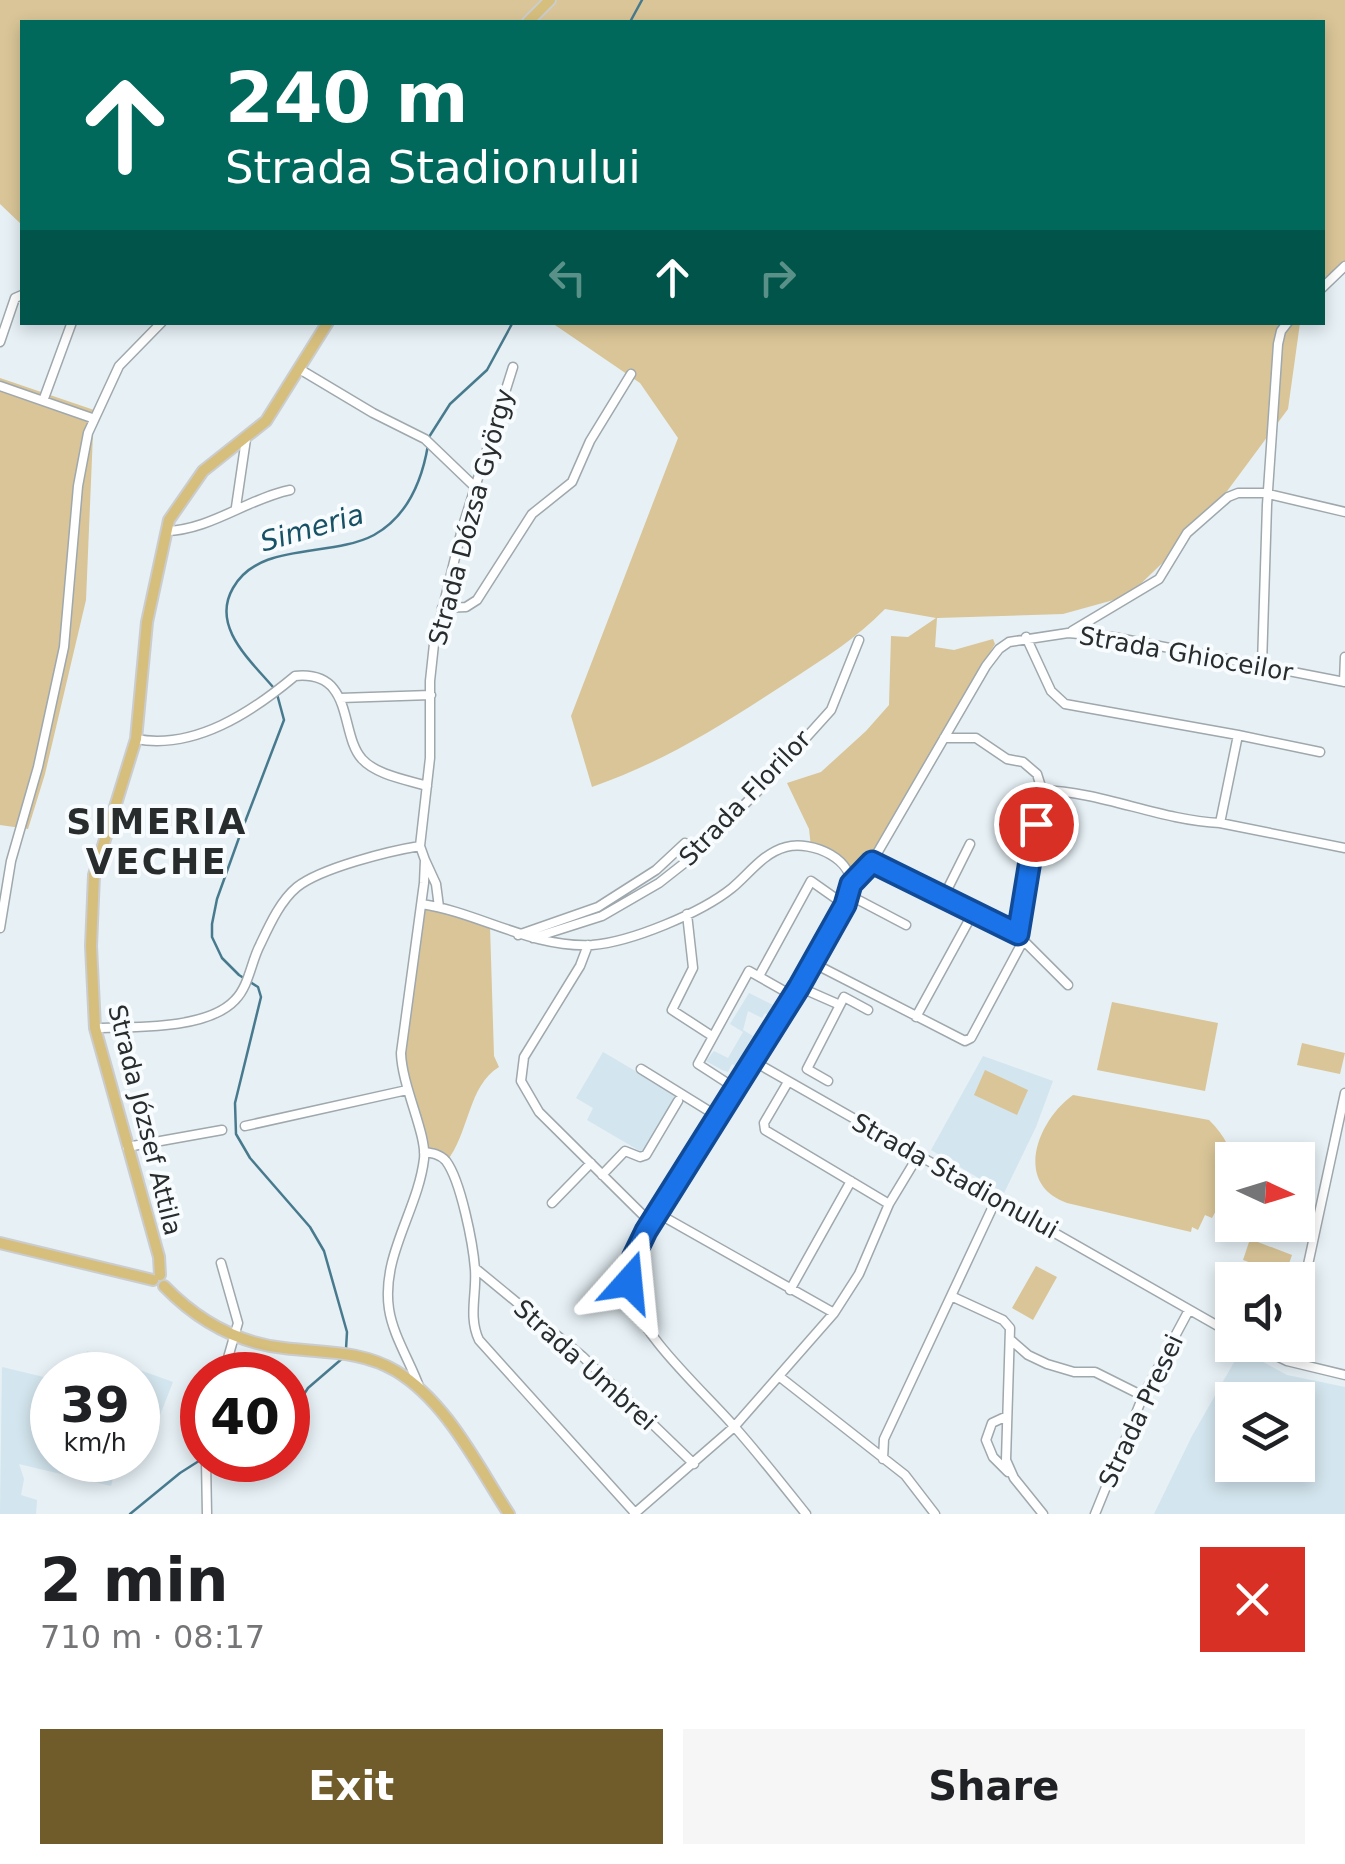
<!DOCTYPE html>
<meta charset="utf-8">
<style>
body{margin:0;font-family:"DejaVu Sans",sans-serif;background:#f6f6f6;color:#202124;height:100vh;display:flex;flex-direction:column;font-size:38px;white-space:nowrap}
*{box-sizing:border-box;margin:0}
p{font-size:32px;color:#757577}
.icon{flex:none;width:55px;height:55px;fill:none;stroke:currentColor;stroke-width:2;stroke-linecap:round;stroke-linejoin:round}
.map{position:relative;height:1514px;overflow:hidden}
.panel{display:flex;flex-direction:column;background:#fff;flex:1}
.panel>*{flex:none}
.hud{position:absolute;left:20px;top:20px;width:1305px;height:305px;border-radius:0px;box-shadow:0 5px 15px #0003;background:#00695c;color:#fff;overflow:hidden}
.needle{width:65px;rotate:94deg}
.fabs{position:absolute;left:1215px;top:1142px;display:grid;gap:20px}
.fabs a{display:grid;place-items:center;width:100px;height:100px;border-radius:0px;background:#fff;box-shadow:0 5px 15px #0003;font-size:50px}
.speed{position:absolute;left:30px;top:1352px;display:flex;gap:20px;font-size:50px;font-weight:700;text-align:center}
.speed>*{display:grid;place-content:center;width:130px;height:130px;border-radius:50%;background:#fff;box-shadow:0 5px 15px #0003;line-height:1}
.speed small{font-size:25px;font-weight:400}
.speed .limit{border:15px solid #d22;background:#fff;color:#111}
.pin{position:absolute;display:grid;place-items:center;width:85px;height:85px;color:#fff;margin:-42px;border:5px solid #fff;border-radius:50%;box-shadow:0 2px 10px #0007}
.me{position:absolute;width:110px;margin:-55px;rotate:18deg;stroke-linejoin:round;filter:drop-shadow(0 0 8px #0008)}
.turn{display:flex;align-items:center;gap:35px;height:210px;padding:0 40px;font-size:45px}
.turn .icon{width:130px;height:130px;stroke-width:2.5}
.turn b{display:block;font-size:70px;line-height:85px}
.lanes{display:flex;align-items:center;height:95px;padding:0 40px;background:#0003;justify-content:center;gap:50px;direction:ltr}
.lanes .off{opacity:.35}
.round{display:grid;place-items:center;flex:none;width:105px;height:105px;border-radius:0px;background:#f6f6f6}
.headline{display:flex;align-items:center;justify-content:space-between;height:170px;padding:0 40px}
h1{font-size:60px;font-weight:600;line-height:75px}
.primary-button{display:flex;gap:20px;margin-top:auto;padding:20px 40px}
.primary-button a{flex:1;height:115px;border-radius:0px;background:#705b2a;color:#fff;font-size:40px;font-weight:600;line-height:115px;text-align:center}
.primary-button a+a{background:#f6f6f6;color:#202124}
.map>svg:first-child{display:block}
</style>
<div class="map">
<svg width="1345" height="1514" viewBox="0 0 1345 1514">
<rect width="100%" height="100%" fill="#e6f0f5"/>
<!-- built -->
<path fill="#d3e5ee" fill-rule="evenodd" d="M749,993L779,1008L770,1016L765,1013L762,1018L748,1011L743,1030L753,1036L736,1066L732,1064L728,1072L722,1070L706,1061L714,1051L728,1058L743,1032L730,1024Z
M603,1052L678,1096L645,1154L587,1120L593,1108L576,1098Z
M983,1056L1053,1081L1036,1127L1004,1193L931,1150Z
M1241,1350L1287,1375L1345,1387V1514H1154L1192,1436ZM1298,1400V1465H1232V1400Z
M87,1351L173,1382L160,1415L138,1407V1375H82Z
M2,1367L52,1379V1460H118L111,1486L19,1464L24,1479L21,1495L37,1500L36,1514H0Z"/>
<!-- green -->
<path fill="#d9c597" d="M0,0H1345V265L1323,289L1322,22H22V225L0,204Z
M552,323H1300L1288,409L1202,525L1128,596L1063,614L937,618L935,647L954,650L993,639L995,644L868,860L846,869L840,862L811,847L809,829L787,783L821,772L866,731L889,705L891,636L908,637L936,618L885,609C856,639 823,659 788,682C720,726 668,760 592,787L571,716L678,438L640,383Z
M0,378L94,410L86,600L45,774L28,829L0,825Z
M422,904L490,926L494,1056L499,1067C468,1085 469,1135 446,1162L424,1152L402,1065Z
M1112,1002L1218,1023L1205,1091L1097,1070Z
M1302,1043L1345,1053L1340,1074L1297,1065Z
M985,1070L1028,1090L1017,1115L974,1095Z
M1073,1095L1209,1120C1245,1156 1233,1180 1212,1218L1205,1215L1198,1230L1192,1227L1191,1232L1067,1203C1013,1184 1037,1121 1073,1095Z
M1250,1239L1292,1255L1285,1275L1243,1260Z
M1036,1266L1057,1277L1033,1320L1012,1308Z"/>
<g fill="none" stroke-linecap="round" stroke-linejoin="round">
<!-- stream -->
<path stroke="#487a8e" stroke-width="2.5" d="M630,22L642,0
M429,437L450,404L487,370L513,322
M273,687C249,659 211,626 233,588C259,541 331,558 374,535C408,516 422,481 428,445
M277,694L284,720L240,835L217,899L212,924V937L222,958L239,975L258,987L261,997L235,1103L236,1134L250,1158L310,1227L324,1251L347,1332L346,1349
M288,1419L308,1388L344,1357
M130,1514L180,1473L202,1459"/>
<!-- minor casing -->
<g stroke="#9fa8ad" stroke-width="11">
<path id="minor" d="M1322,288L1345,266
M0,342L15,298L22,295
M301,370L373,413L425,439L475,487
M0,386L92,418
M43,401L72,322
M236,507L246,439
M166,531C210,530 247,499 290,490
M442,608L466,607L477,600L532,514L572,482L590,441L631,374
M1072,631L1159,579L1187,533L1228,497L1238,493H1264L1345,512
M1026,637L1051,691L1065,704L1238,735
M1262,665L1267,505L1278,344L1281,331L1288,322
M1344,682L1345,657
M340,698L431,695
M944,738H976L1007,759L1023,762L1037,774L1042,790C1103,792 1159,820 1220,823
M136,739C195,750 252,712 295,676C355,670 339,734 362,759C376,775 408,780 427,786
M1320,752L1238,735L1220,823L1345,848
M425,860L436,884L439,907
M872,862L1017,934L1068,985
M851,884L872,862L986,666L999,649L1009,642L1068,633L1113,637L1345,682
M849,895L906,925
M943,898L970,844
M422,904C480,913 531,948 592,945C631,942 701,913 732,888C749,874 763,853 786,847C811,840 858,859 850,892C843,920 821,948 807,972C757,1060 697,1143 646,1231C637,1249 626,1269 629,1290C636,1331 704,1392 732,1424C758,1453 782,1484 806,1514
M687,914L693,968L672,1010L712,1036
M0,928L11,861L38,767L64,647L78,486L88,433L119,366L162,322
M1017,934L1042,790
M518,935L598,907L656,870L685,843
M533,938L602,916L659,883L687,861L757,792L831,710L859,640
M588,945L580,966L524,1057L521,1081L539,1112L651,1223
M813,963L965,1041L971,1038L1023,941
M759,976L811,881L845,905
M799,987L840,1005L807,1069L828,1081
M840,1005L844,997L868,1010
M916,1017L973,913
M95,1028C133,1027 207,1030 235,1000C249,986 251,962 260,945C269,926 280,901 297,887C321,868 389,851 420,846
M753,1061L1232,1334
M641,1069L717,1116
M788,1082L764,1123L765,1130L889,1204
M735,1088L698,1064L749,971L793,996
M245,1126L407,1090
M127,1147L222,1130
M424,1152C432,1153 440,1154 446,1161C461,1181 473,1244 475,1269C477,1293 468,1317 479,1340L635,1513
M602,1175L625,1151L640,1157L646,1155L678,1101
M552,1203L591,1163
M657,1213L834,1313
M221,1263L238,1323L223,1375
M475,1268L582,1356L694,1464
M790,1290L851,1181
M951,1296L1003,1320L1010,1328L1006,1460L1014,1478L1043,1514
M1298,1311L1345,1093
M1012,1341L1028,1355L1047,1364L1074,1372H1095L1143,1396
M1253,1345L1287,1361L1345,1375
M1287,1361L1290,1345
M780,1377L905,1475L935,1514
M420,1389C411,1363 393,1336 389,1309C381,1256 418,1210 424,1159C427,1134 402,1087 401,1053L424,883L425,860L420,846L430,758V681L434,644L462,529L513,367
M1007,1416L992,1423L986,1440L993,1457L1008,1472
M883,1459L884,1439L996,1200
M206,1460L207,1514
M634,1514L734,1427L834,1313L859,1274L889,1204L918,1156
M1095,1514L1143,1396L1189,1310"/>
</g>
<!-- major casing -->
<g stroke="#cbcccd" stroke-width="14">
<path id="major" d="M528,22L550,0
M0,1243L153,1280
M160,1275L159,1257L95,1028L91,946L94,875L136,739L147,622L169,520L203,471L266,421L328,322
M164,1286C197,1320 237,1343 284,1348C323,1353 361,1350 396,1371C447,1402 477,1465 509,1514"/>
</g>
<!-- minor -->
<use href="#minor" stroke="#fff" stroke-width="8"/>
<!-- major -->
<use href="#major" stroke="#d6be7d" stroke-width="10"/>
</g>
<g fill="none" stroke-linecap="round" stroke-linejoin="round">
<!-- route casing -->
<g stroke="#114b97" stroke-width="25">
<path id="route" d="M629,1282L633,1258L646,1231L799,987L845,905L851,884L872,862L1018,934L1036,824"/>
</g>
<!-- route -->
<use href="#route" stroke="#1a73e8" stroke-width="18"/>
</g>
<g text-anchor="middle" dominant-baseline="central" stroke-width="8" stroke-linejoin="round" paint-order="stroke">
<!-- street labels -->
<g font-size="25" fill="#282c2d" stroke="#f8fcfe">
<text transform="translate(471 517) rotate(-75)">Strada Dózsa György</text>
<text transform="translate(1186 654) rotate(10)">Strada Ghioceilor</text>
<text transform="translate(745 798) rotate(-46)">Strada Florilor</text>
<text transform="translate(145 1120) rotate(76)">Strada József Attila</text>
<text transform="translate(955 1176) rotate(29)">Strada Stadionului</text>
<text transform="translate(585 1365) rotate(42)">Strada Umbrei</text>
<text transform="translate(1141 1411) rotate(-65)">Strada Presei</text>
</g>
<!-- water labels -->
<g font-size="28" font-style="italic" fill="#175166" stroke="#f8fcfe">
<text transform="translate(312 528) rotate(-16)">Simeria</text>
</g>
<!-- district labels -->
<g font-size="35" font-weight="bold" letter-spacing="2.5" fill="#282c2d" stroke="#f8fcfe">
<text x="157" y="822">SIMERIA<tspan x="157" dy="40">VECHE</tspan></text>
</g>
</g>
</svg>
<div class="fabs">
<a><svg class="needle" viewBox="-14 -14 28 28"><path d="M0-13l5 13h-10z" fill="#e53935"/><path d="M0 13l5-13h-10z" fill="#757577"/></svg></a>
<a><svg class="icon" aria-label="sound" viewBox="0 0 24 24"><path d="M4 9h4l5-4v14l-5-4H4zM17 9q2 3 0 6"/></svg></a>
<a><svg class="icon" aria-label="layers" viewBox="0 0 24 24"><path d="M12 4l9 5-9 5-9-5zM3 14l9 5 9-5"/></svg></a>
</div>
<div class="speed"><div>39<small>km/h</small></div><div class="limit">40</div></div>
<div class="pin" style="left:1036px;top:824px;background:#d93025"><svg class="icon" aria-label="arrive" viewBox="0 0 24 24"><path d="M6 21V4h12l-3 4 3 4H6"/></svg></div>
<svg class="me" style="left:629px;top:1282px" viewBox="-20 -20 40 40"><path d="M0-17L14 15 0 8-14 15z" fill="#1a73e8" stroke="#fff" stroke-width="4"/></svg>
<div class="hud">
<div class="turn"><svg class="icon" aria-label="ahead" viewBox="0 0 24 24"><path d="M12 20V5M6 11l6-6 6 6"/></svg><div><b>240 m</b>Strada Stadionului</div></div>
<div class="lanes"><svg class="icon off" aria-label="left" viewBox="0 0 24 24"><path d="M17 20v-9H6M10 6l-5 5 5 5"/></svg><svg class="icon" aria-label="ahead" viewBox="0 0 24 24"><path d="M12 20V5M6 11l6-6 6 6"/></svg><svg class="icon off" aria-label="right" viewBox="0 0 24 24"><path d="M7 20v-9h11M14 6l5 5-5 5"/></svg></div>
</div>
</div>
<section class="panel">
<div class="headline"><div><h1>2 min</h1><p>710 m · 08:17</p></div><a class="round" style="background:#d93025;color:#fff"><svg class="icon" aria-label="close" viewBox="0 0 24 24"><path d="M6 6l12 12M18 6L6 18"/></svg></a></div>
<div class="primary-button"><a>Exit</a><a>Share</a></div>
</section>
